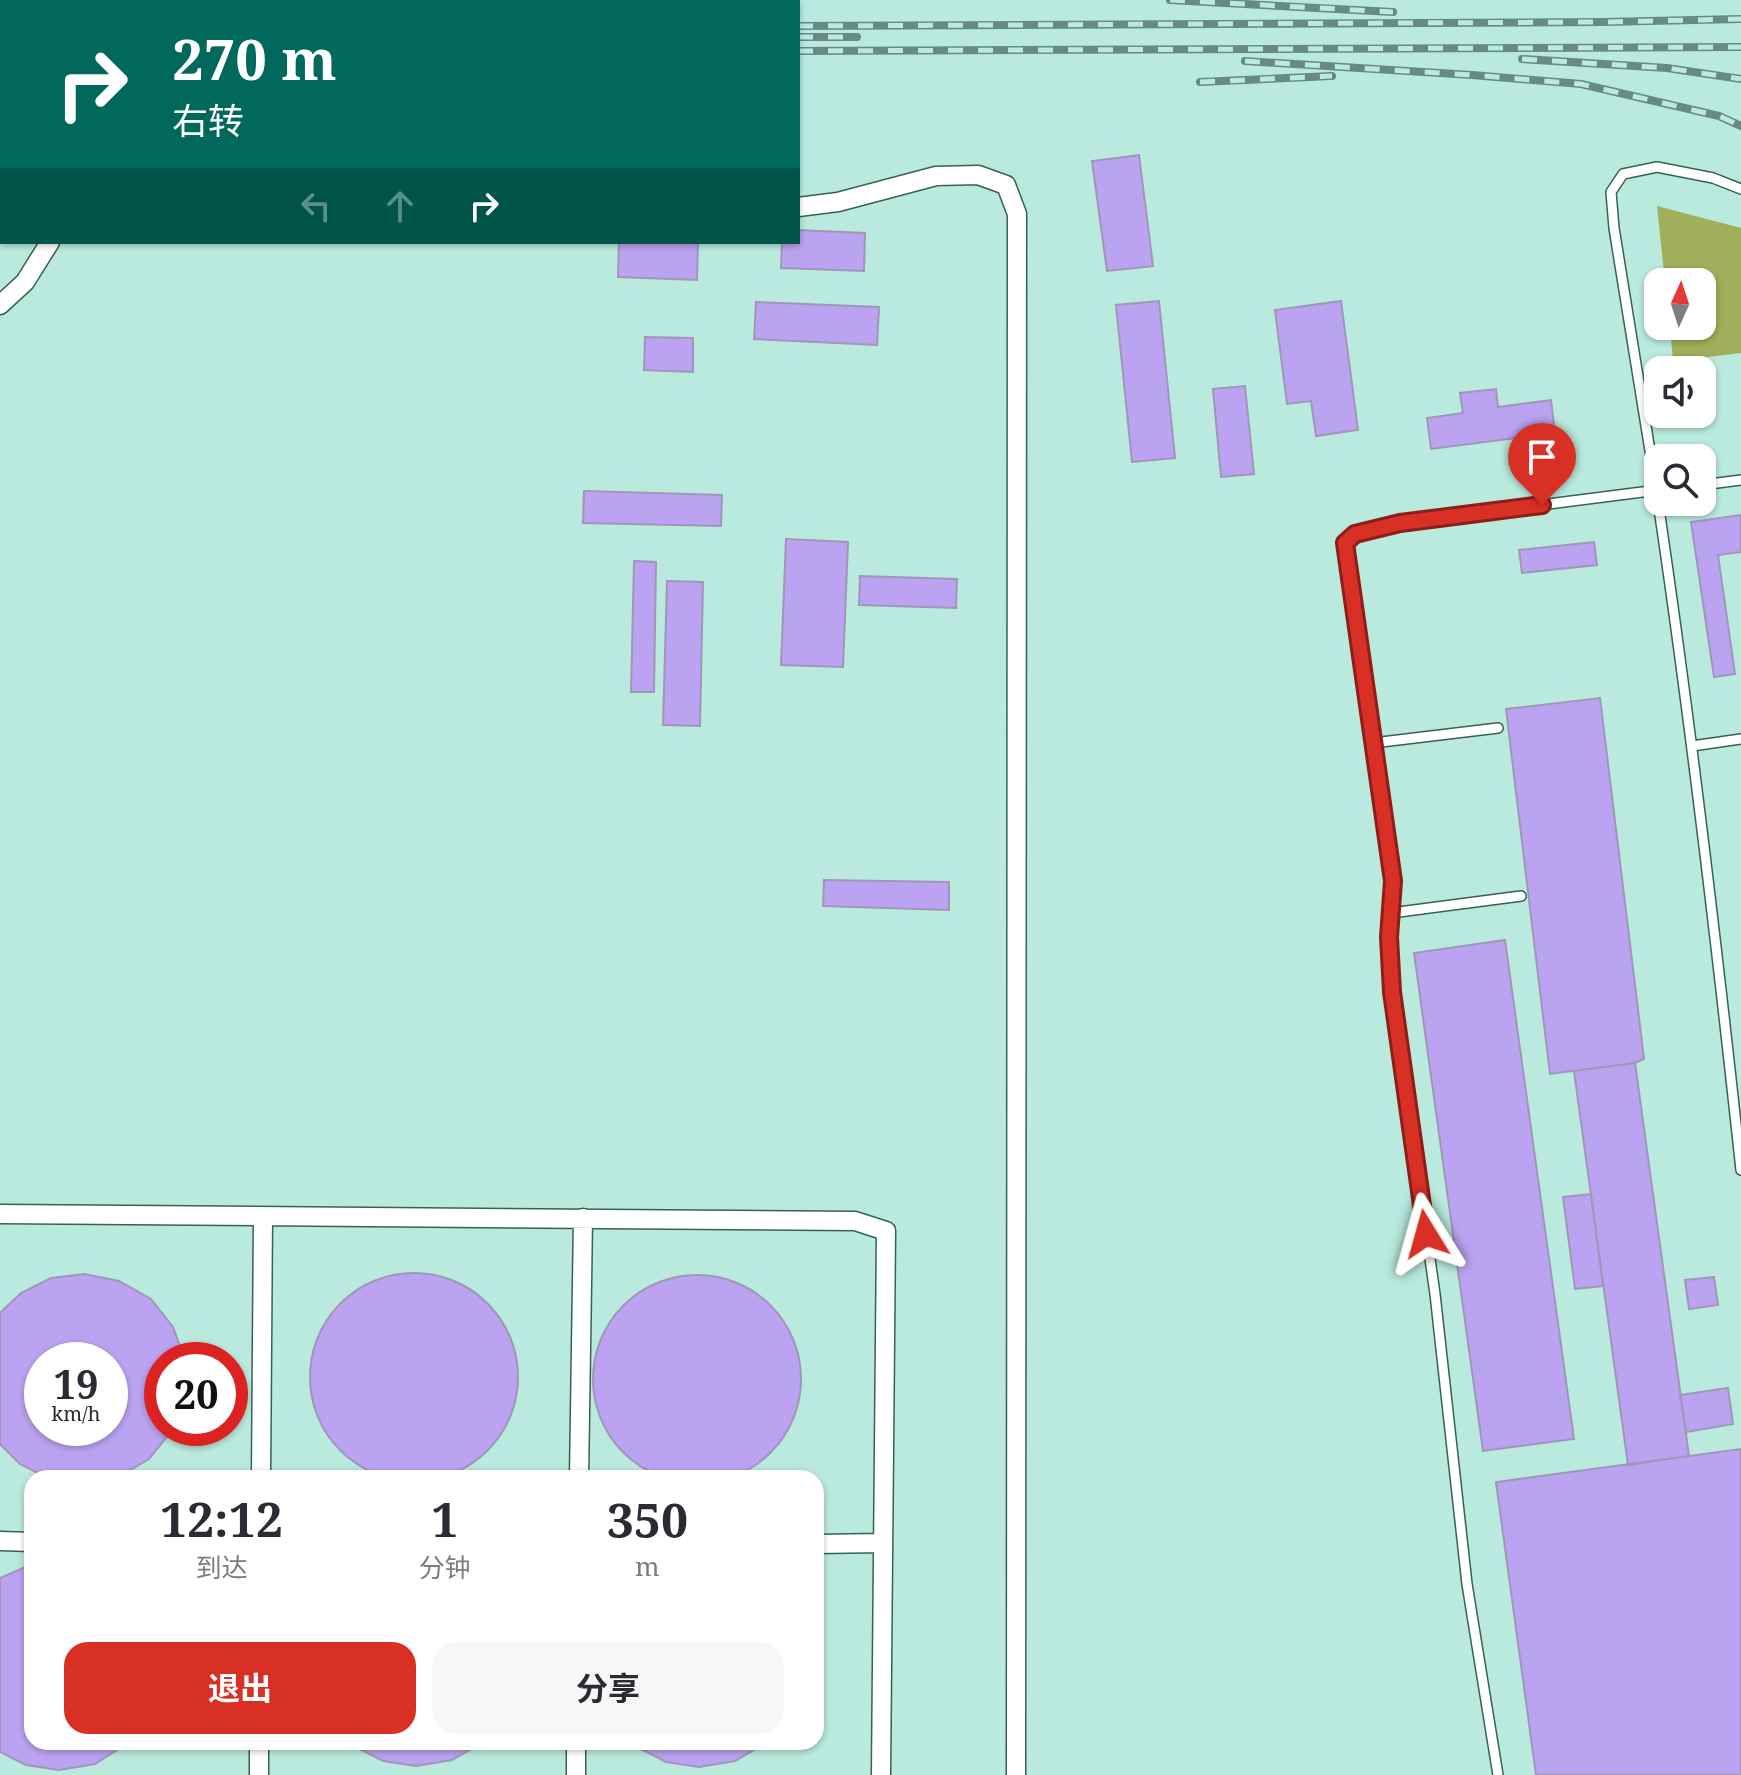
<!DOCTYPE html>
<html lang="zh">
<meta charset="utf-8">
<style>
body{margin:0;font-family:"Noto Serif","Noto Sans SC",serif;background:#f7f7f7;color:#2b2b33;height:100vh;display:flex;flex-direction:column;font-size:30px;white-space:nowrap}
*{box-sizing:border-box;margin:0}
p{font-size:26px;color:#7c7c81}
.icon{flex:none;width:44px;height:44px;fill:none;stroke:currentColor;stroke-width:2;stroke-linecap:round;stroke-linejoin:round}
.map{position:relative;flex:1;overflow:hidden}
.side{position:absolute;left:24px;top:1470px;width:800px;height:280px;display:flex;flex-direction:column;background:#fff;border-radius:24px;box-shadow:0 2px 6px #0004}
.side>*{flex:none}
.top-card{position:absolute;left:0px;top:0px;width:800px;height:244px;box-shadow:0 2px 6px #0004;background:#00695c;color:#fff;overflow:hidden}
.needle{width:52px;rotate:3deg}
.fabs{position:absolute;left:1644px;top:268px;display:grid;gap:16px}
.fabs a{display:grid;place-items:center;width:72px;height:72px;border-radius:16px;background:#fff;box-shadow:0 2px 6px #0004;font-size:40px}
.speed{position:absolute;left:24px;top:1342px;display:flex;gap:16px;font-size:40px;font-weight:700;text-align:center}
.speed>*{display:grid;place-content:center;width:104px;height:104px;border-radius:50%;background:#fff;box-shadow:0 2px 6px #0004;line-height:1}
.speed small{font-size:20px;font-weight:400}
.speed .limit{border:12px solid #d22;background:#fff;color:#111}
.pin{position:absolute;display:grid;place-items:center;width:68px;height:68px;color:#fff;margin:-82px -34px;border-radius:50% 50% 50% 0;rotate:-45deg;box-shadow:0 0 8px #0007}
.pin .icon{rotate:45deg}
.me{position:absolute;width:88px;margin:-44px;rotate:352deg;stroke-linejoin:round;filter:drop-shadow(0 0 6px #0008)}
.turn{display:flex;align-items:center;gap:28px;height:168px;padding:0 40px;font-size:36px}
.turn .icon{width:104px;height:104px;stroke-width:2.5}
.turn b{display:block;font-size:56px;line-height:68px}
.lanes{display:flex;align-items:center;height:76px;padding:0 40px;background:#0003;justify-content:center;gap:40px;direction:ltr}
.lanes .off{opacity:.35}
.eta{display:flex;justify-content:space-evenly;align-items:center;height:136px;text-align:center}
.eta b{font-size:48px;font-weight:700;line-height:56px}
.action{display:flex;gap:16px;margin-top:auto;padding:16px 40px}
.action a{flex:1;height:92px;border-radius:24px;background:#d93025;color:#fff;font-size:32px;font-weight:700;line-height:92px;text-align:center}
.action a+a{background:#f7f7f7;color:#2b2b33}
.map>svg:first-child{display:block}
</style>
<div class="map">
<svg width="1741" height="1775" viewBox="0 0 1741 1775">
<rect width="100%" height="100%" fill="#b9eadd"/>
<!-- water -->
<path fill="#a0af5a" d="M1657,206L1741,228V353L1673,361L1670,326H1702V282H1665Z"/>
<!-- building -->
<path fill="#bba3f1" stroke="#a096b9" stroke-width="2" fill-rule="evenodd" d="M1139,155L1153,266L1107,271L1092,161Z
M798,230L865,233L864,271L781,268L782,242H798Z
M619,242H698L697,280L618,277Z
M1159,301L1175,458L1132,462L1116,305Z
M1341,301L1358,430L1316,436L1311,401L1287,404L1275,310Z
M756,302L879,307L877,345L754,339Z
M645,337L693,338V372L644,370Z
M1245,386L1254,474L1221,477L1213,389Z
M1496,389L1498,407L1551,400L1555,433L1431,449L1427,418L1463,413L1460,393Z
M584,491L722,495L721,526L583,523Z
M1741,515V552L1718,555L1735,674L1714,677L1691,522Z
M786,539L848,542L843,667L781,665Z
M1594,542L1597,565L1522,573L1519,550Z
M634,561L656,562L654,692H631Z
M860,576L957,579L956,608L859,605Z
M667,581L703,582L700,726L663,725Z
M1600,698L1644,1059L1635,1063L1550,1074L1506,709Z
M824,880L949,882V910L823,906Z
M1505,940L1574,1439L1483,1451L1414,953Z
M1635,1063L1689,1456L1628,1465L1574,1071Z
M1591,1194L1603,1286L1575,1289L1563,1197Z
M310 1377a104 104 0 1 1 208 0a104 104 0 1 1-208 0Z
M84,1274L119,1281L151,1299L173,1327L185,1360H162V1428H174L149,1459L118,1477L48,1478L20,1464L0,1444V1313L21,1293L51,1278ZM42,1360H110V1428H42Z
M593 1379a104 104 0 1 1 208 0a104 104 0 1 1-208 0Z
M1714,1277L1718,1305L1689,1309L1685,1280Z
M1728,1388L1733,1424L1686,1432L1680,1395Z
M1741,1449V1775H1536L1496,1482Z
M32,1564V1742H129L95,1764L59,1770L26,1765L0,1752V1578Z
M350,1742H483L452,1760L416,1766L383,1761L354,1746Z
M632,1742H767L735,1761L699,1767L666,1762L637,1747Z"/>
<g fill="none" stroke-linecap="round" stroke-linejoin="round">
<!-- lane casing -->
<g stroke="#356258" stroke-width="12">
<path id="lane" d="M1702,485L1741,480
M1657,494L1614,228L1611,192L1623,174L1657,167L1713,178L1741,189
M1658,502C1691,724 1717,947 1741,1170
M1373,743L1498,728
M1692,746L1741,739
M1391,913L1521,896
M1498,1775L1467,1584L1435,1294L1392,992L1389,937L1393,881L1345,543L1355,534L1400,523L1658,490"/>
</g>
<!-- street casing -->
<g stroke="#356258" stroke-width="21">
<path id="street" d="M798,207L838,202L936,176L978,175L1006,185L1017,214L1016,1775
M0,305L25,282L50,242
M0,1214L855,1221L886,1231L881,1775
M261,1478L263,1216
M579,1478L583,1218
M0,1541L32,1542
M816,1544L883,1543
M259,1775V1742
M576,1775V1742"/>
</g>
<!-- lane -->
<use href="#lane" stroke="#fff" stroke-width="9"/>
<!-- street -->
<use href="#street" stroke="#fff" stroke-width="18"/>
<!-- rail casing -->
<g stroke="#688a81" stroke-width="8">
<path id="rail" d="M1170,0L1393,12
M798,26L1603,22L1741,19
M0,33H2
M798,37H857
M0,45H2
M798,51L1741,47
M0,58H2
M1522,59L1667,68L1741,79
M1245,61L1472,75L1581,84L1719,116L1741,126
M1200,82L1332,76"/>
</g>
<!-- rail -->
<use href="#rail" stroke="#b9eadd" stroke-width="5" stroke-dasharray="15" stroke-linecap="butt"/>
</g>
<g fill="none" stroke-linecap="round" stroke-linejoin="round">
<!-- route casing -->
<g stroke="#8d1f18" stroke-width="20">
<path id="route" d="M1426,1234L1392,992L1389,937L1393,881L1345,543L1355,534L1400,523L1542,505"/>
</g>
<!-- route -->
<use href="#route" stroke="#d93025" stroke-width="14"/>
</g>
</svg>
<div class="fabs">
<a><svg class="needle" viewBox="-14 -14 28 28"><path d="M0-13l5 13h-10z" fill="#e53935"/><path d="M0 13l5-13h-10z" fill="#7c7c81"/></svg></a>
<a><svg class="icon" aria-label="sound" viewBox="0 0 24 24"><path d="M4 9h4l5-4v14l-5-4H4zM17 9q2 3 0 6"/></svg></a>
<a><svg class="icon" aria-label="search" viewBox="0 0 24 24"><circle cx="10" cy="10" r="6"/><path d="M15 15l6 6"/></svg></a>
</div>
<div class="speed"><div>19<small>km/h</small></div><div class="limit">20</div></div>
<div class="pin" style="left:1542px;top:505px;background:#d93025"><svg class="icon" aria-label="arrive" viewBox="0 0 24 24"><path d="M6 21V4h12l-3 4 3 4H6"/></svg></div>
<svg class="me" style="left:1426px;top:1234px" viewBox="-20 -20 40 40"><path d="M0-17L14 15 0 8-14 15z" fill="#d93025" stroke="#fff" stroke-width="4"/></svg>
<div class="top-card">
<div class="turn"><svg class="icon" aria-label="right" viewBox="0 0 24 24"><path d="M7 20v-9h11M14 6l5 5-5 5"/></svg><div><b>270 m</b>右转</div></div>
<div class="lanes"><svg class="icon off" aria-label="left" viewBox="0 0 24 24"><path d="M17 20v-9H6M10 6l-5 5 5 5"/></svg><svg class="icon off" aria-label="ahead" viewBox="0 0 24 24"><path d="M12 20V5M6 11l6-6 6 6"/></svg><svg class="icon" aria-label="right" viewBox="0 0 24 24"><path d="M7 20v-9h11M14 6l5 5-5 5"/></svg></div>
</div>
<section class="side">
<div class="eta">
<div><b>12:12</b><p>到达</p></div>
<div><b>1</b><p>分钟</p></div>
<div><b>350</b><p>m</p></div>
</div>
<div class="action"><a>退出</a><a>分享</a></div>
</section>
</div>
